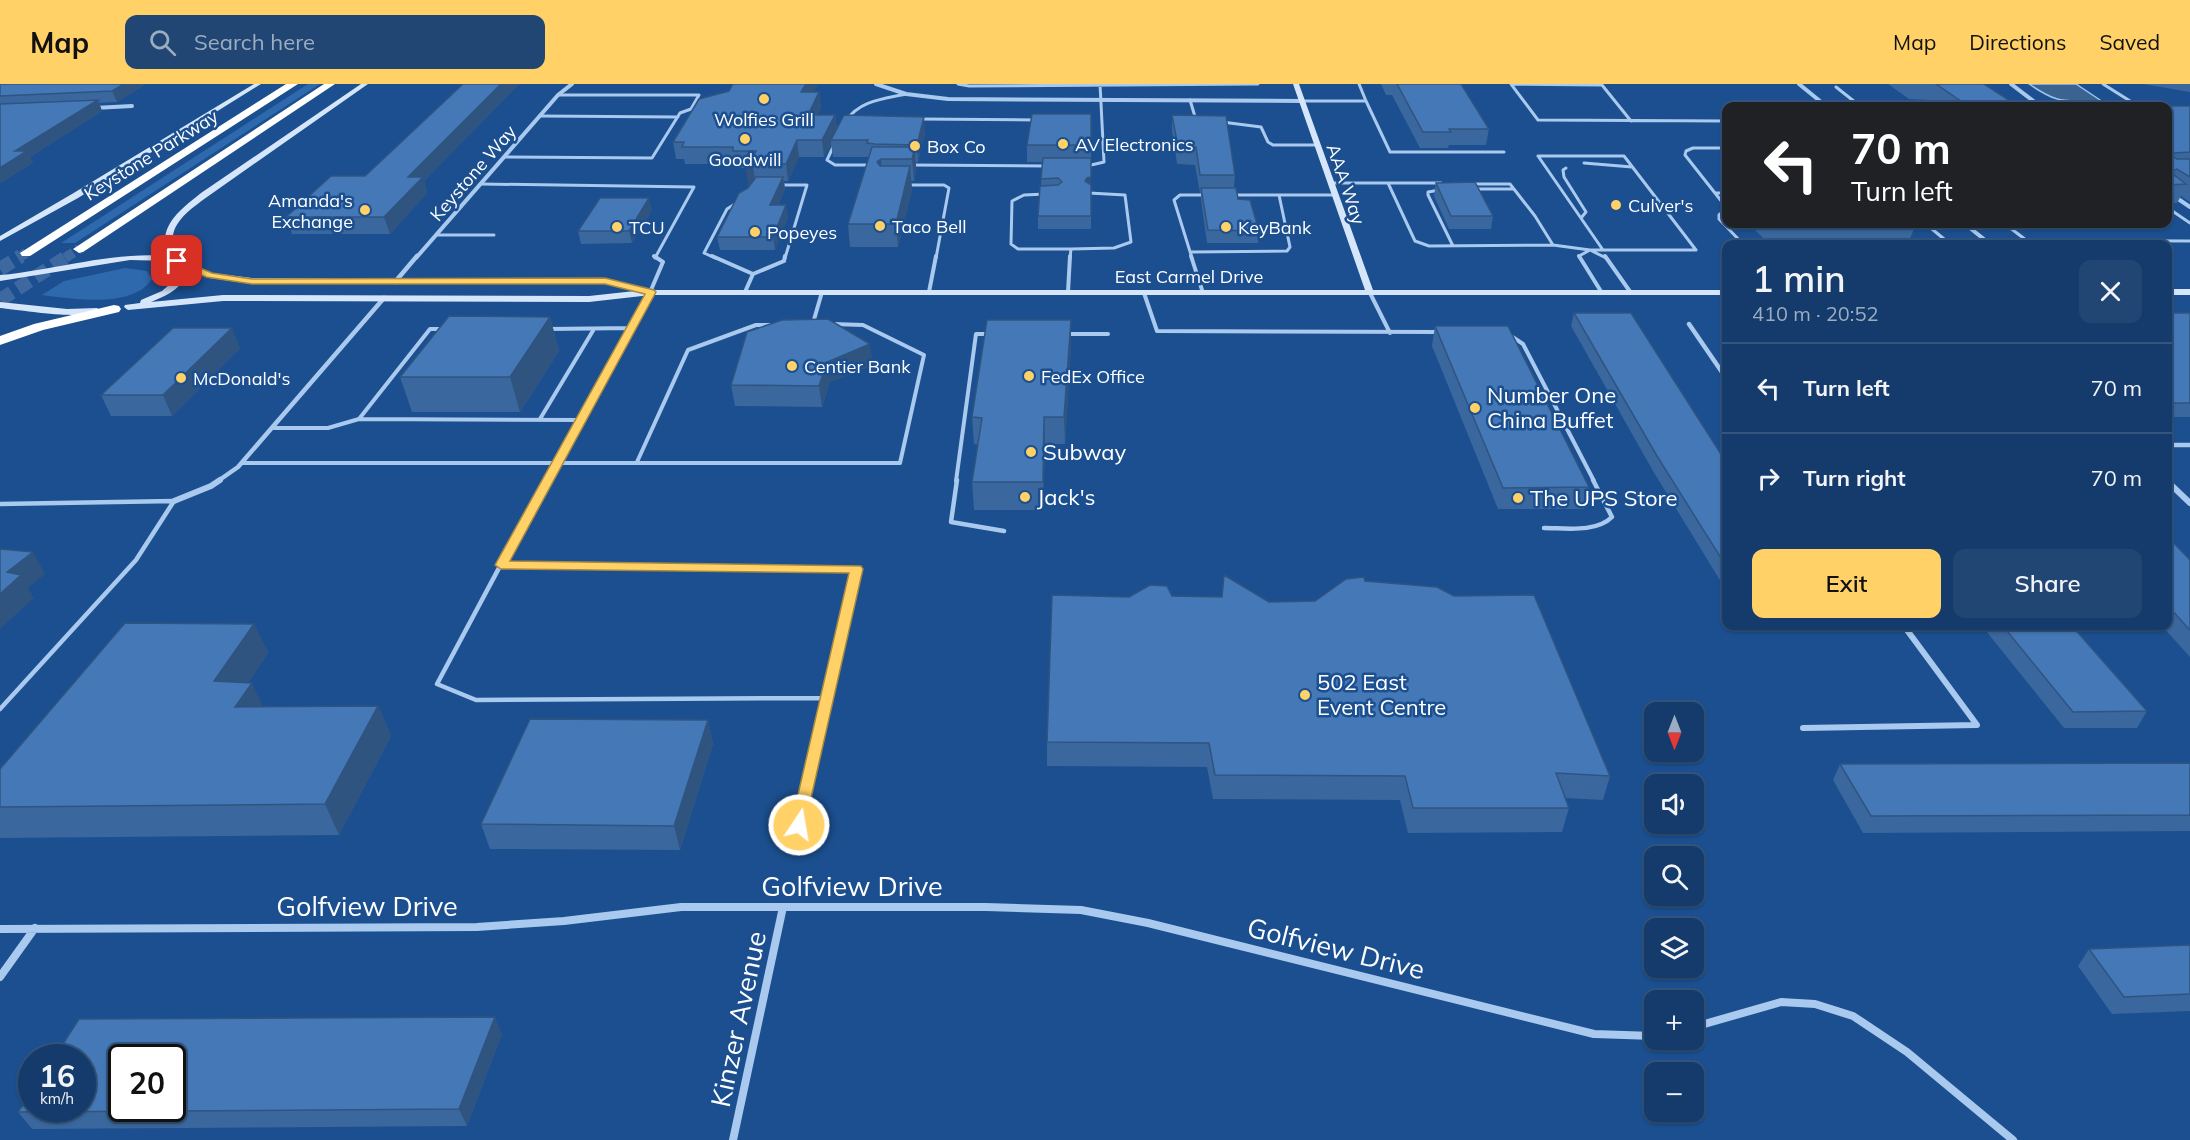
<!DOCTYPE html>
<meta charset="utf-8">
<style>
body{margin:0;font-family:Mulish,sans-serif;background:#214673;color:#f1f3f6;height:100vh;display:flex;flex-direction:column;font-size:22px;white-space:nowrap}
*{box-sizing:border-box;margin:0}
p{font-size:20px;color:#9dadc1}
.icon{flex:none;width:33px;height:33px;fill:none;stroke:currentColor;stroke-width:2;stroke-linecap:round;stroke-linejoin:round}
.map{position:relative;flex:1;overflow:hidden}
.sheet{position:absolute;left:1722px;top:156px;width:450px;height:390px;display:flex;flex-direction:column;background:#143b6b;border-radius:12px;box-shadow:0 2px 4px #0004,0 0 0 2px #33557e}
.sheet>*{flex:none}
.hud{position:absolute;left:1722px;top:18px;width:450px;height:126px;border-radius:12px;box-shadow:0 2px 4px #0004,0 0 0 2px #33557e;background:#202124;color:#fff;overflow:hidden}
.needle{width:39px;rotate:180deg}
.tools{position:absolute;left:1644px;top:618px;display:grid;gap:12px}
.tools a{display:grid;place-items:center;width:60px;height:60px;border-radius:12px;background:#143b6b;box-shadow:0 2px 4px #0004,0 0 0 2px #33557e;font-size:30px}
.speed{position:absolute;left:18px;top:960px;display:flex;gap:12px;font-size:30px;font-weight:700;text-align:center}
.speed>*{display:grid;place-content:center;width:78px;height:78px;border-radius:50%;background:#143b6b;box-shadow:0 2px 4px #0004,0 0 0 2px #33557e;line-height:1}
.speed small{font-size:15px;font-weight:400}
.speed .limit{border:3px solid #111;border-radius:9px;background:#fff;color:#111}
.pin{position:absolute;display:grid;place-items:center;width:51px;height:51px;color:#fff;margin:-26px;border-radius:12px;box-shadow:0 3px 9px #0006}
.me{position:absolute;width:66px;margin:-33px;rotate:12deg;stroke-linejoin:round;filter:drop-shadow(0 0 4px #0008)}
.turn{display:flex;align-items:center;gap:21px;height:126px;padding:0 30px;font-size:27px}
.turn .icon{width:78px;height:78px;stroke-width:2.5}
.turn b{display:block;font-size:42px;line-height:51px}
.round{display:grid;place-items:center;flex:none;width:63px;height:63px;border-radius:12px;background:#214673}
.overview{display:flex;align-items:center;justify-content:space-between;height:102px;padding:0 30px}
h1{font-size:36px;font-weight:600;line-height:45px}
.primary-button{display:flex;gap:12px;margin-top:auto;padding:12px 30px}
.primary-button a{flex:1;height:69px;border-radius:12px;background:#ffd166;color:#111;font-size:24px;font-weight:600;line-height:69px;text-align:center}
.primary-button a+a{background:#214673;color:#f1f3f6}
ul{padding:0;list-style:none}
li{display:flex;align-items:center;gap:18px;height:90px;padding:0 30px;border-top:2px solid #33557e}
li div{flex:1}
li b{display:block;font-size:22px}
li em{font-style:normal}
header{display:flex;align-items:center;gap:36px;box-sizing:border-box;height:84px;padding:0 30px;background:#ffd166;color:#111}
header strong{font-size:28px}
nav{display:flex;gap:33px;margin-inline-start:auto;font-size:21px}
.search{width:420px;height:54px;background:#214673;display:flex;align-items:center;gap:15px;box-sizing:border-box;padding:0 21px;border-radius:12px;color:#9dadc1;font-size:22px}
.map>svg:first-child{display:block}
</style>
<header>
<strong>Map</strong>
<div class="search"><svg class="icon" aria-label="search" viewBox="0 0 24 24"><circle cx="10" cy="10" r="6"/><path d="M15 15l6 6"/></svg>Search here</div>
<nav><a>Map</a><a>Directions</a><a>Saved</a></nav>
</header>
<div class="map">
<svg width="2190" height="1056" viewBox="0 0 2190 1056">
<rect width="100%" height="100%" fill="#1b4f8f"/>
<!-- green -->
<path fill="#2e69ad" d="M308,0H320L75,159H61Z
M125,184L147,187L152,195C133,225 72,215 42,211L64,197Z"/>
<!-- water -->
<path fill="#3c6290" stroke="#9cc4f0" stroke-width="1.5" d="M2029,0H2076L2103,18C2065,14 2064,24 2029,0Z"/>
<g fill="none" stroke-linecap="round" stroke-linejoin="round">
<!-- highway-tunnel-far1 -->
<path stroke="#3d69a0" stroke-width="10" stroke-dasharray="10 5" stroke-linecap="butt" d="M18,174L26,169
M65,174L79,165"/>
<!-- highway-tunnel -->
<path stroke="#3d69a0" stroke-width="14" stroke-dasharray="14 7" stroke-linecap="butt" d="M0,185L21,172
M0,216L68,172"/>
<!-- lane-far3 -->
<path stroke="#a9c9ee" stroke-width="3" d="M958,0L969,2L1258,0
M1511,0L1538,36L1726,37
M1512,0L1602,1L1631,37
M2103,0L2138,22
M1836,3L1860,22
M1190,16L1196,36
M1302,17H1366L1359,0
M1366,17L1390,68H1504
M540,32L678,33
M918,35L1036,36
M846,37C860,16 884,15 906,10
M1222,38L1261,43L1268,58L1273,61H1317
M833,63L827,76L835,81H872
M1726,64H1693L1686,67L1685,71L1726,123
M505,73L652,74L680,29L691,25L699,11H558
M1584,79L1632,83
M910,81L1046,82
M1087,82L1104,78L1100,0
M1566,84L1563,86L1564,93L1586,128L1581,134
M1330,99H1441
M1388,99L1415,157L1429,162L1553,161
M482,100L694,103L655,174
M1471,100H1510L1535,132L1553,161L1590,166H1696
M781,101H807L785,174
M906,101H944L949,104L936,174
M1475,105H1514
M1440,106L1428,108V111L1453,162
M1716,109H1726
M1046,110L1024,111L1012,117L1011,160L1018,165H1071
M1232,111H1334
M2168,124L2190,139
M1726,125L1719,131V135L1743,160
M1926,140L1950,160
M2005,140L2026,156
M436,151H494
M1984,156L2190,157
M1603,166L1538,72H1624L1696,166
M1592,167L1606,174
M1191,168L1287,167L1290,163L1279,111
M715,174L704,169L727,125L738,118
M1070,174L1071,165L1114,164L1131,158L1125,111L1089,109
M1192,174L1174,116L1180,111H1206
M1580,174L1579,172L1590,166"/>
<!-- lane-far2 -->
<path stroke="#a9c9ee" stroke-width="4" d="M712,172L753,190
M1191,172L1203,209
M1579,172L1602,209
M1605,172L1631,209
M745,208L753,190L784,177L785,172
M929,208L936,172
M1068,208L1070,172
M1144,209L1157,247L1440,248
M1370,209L1390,249
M813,239L822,208
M443,245H430L359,335L580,336
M548,245L632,244
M1066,250H1108
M1511,252L1523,260L1594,397
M540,335L594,245
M274,344H328L359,335
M637,378L688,266L756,241H770
M242,379H555L642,227L663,178L654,172
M545,397L555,379H900L924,271L863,241L833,240
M956,397L976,250H988"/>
<!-- lane-far1 -->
<path stroke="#a9c9ee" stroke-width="4.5" d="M546,396L437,600L476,616L827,614L811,685
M957,396L951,438L1004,447
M0,420L174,417
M1544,444C1565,444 1596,449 1612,433L1593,396
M501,481L856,485L827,614
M0,625L136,476L174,417"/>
<!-- lane -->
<path stroke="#a9c9ee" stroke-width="6" d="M799,741L812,684"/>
<!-- street-far3 -->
<path stroke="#a9c9ee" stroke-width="4" d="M876,0L906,10L948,15L1302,17
M1799,0L1826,22
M2011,0L2040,22
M94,24L132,22
M2168,108L2190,123
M1965,140L1990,160
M416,174L558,11L572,0"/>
<!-- street-far2 -->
<path stroke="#a9c9ee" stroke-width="4.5" d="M395,198L417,172
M1689,240L1726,294
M2168,361H2190
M218,397L238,383L384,214"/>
<!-- street-far1 -->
<path stroke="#a9c9ee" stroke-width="6" d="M2168,398L2190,419
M174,417L211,402L220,396
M1803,644L1977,641L1904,542"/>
<!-- street -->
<path stroke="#a9c9ee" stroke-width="8" d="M0,845L477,843L564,837L681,823H986L1081,826L1148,839L1594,950L1654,952
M0,893L35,844
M1694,943L1781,918L1815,920L1853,932L1907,968L2013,1056
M733,1056L783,823"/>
<!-- secondary -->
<path fill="#d6e6fa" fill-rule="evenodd" d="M254,0H261L78,114L0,157V152L72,110Z
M361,0H368L207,113C185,129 161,146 179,175L212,189L252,194H605L645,206H1365L1293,0H1299L1373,206H1726V211H651L589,218L223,217L128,226L124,223L125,221L140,219L141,216L162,207L177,194L176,187L172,177L130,176L0,197V191C56,186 112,167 169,172C155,144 181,125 201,109ZM183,183L210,194L252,200H605L635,207L589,212L223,211L151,218C166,212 190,202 183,183Z
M2168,205H2190V211H2168Z
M0,218L67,225L97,224L101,227C86,237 21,226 0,224Z"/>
<!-- highway -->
<path fill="#fff" fill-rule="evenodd" d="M286,0H298L30,172H22L20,169Z
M324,0H335L83,168L79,169L73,165Z
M114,221L119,222L121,225L119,228L43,246L0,261V252L34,240Z"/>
</g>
<!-- wall -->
<path fill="#3a679d" d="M0,0H146L117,18L99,19L102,27L30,73L33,79L0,99Z
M463,0H519L424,97L427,109L390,150H292L286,133L365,92Z
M1381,0H1461L1489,45L1486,61H1449L1448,64H1420L1392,11H1386Z
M1888,0H1984L2018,22H1937L1928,16L1909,15Z
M2143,0H2190V8Z
M818,1L813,8H819L821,24L817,31H835L837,45L925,49L918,78H916V85L914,97H911L912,105L898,163H850L848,140L869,73H833L831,60L824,73H799L788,97H784L785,105L778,121L788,133L775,166H720L717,153L749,103L748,84H735V80H685L684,75H676L673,58Z
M2168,22H2190V118L2181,112L2177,119H2168Z
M1091,30V145H1038V132L1041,102L1042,78H1027V61Z
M1172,31L1235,91L1234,104L1238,115L1259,147L1258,159H1207L1201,116V109H1200L1195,81L1177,80L1172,47Z
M1436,99L1493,132L1491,145H1449L1434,112Z
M652,126L632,159L581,160L578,147Z
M1749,140H1916L1909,157L1768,159Z
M1574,229L1726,378V506L1653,387L1571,242Z
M2168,229H2190V333H2168Z
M550,233L559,267L520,328H412L400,293Z
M1071,236V262L1065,360H1045L1043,426H974L972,398L978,360H974L972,333Z
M1435,242L1589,403L1584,425H1498L1432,262Z
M240,264L172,332H111L101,311Z
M873,281L830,298L822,323L735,322L731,301Z
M2168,453L2190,476V573L2162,542H2168Z
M1365,497L1610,692L1603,716L1565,714L1569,724L1562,748L1408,749L1400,716L1213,715L1207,683L1047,682V658L1129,513L1172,512L1269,518L1315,517Z
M254,540L268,569L248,599L263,623L378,622L391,652L339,751L0,754V685Z
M1982,542H2072L2147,627L2137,644H2064Z
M708,636L713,660L680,766L490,765L481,740Z
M2190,679V747L1863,749L1833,696L1840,680Z
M2190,861V927L2112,930L2078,882L2089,865Z
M502,950L467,1042L32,1045L18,1028Z"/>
<!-- shaded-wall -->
<path fill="#305480" d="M124,0H146L117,18L112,7Z
M501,0H519L424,97L427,109L390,150L384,133L408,93Z
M806,0L818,1L803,24L801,8Z
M819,8L821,24L810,48L808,31Z
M98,16L102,27L30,73L33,79L0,99V84L15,67Z
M835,31L837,48L831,56V60L824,73L822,56Z
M924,33L925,49L918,78L917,61Z
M797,56L799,73L788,97L786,80Z
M915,63L916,85L914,97L912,75Z
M881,75L883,97L877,78Z
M753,80L755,97L749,105L746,87Z
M910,82L912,105L898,163L896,140Z
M783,93L785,105L772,134L770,121Z
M1091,93V105L1085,97L1087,94Z
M649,114L652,126L632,159L629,147Z
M786,121L788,133L775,166L773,153Z
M550,233L559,267L520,328L510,293Z
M1071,236V262L1065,360L1064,333Z
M232,244L240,264L172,332L163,311Z
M870,260L873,281L830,298L822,323L819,302L827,278Z
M1044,333L1045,360L1043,426V398Z
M33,468L45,490L28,504L34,514L0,545V510L7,488Z
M254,540L268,569L229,628L214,597Z
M252,599L266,629L235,623Z
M378,622L391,652L339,751L325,720Z
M708,636L713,660L680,766L674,742Z
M495,933L502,950L467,1042L459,1025Z"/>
<!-- building -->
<path fill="#4478b7" stroke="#305480" stroke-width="1.5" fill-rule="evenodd" d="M0,0H124L112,7L0,12Z
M463,0H501L408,93H423L384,133H286L331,92H365Z
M733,0H806L801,8H819L808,31H835L822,56H797L786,80H753L746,87L756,67H733V63H682L684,58H673L699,15L729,7Z
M1397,0H1461L1489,45H1449L1451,48H1423Z
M1936,0H1984L2018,22H1968Z
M98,16L15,67H27L0,84V20Z
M2160,22H2190V68L2174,69L2173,73L2177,75H2190V93L2177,85L2173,87L2174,91L2186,100L2168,101V22Z
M1032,30H1091V61H1027Z
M844,31L924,33L917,61L875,60L867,59L868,56H831Z
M1172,31L1226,32L1235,91H1200L1196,63H1178Z
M872,63H915L912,75H881L877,78L880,82H910L896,140H848Z
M1043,74H1091V93L1087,94L1085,97L1091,101V132H1038L1040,102L1058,101L1062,98L1058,94L1041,95Z
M756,93H783L770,121H786L773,153H717L739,109L748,104Z
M1475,98L1493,132H1451L1436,99Z
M1201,104H1236L1238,115L1250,116L1259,147L1208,146Z
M600,114H649L629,147H578Z
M1773,140H1859L1774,141Z
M1574,229H1631L1726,378V482L1657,372Z
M2168,229H2190V319H2168Z
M449,232L550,233L510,293H400Z
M828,235L870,260L827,278L819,302L731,301L747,248L782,236Z
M987,236H1071L1064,333H1044L1043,398H972L982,334L972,333Z
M1435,242H1508L1589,403L1503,404Z
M173,244H232L163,311H101Z
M2168,453L2190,476V546L2168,522Z
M0,465L33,468L7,488L21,491L0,510Z
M1224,491L1269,518L1315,517L1346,495L1364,493L1365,497L1437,503L1454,512L1534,511L1610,692L1556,689L1569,724H1413L1405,692L1215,691L1209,659L1047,658L1052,511L1129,513L1150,501L1167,502L1172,512L1222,513Z
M125,539L254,540L214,597L252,599L235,623L378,622L325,720L0,723V685Z
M2003,542H2072L2147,627L2073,628Z
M530,635L708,636L674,742L481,740Z
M2190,679V731L1871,732L1840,680Z
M2190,861V910L2124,913L2089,865Z
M495,933L459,1025L18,1028L32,1008V1024H82V974H54L79,935ZM122,974H172V1024H122Z"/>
<!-- route -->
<path fill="#ffd166" stroke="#a68842" stroke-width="1.5" d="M177,174L212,189L252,195L605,194L654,206L656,208L510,477L861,482L863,485L804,745H793L791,741L849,489L501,485L495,481L645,210L605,200H252L206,193L174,179V175Z"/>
<!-- markers -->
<g fill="#ffd166" stroke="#1b4f8f" stroke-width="2">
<circle cx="764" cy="15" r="6"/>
<circle cx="745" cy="55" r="6"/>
<circle cx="1063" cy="60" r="6"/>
<circle cx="915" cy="62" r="6"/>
<circle cx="1616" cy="121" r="6"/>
<circle cx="365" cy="126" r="6"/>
<circle cx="880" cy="142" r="6"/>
<circle cx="617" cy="143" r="6"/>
<circle cx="1226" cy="143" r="6"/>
<circle cx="755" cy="148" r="6"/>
<circle cx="792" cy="282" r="6"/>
<circle cx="1029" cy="292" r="6"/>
<circle cx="181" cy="294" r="6"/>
<circle cx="1475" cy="324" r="6"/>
<circle cx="1031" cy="368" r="6"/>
<circle cx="1025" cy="413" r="6"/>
<circle cx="1518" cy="414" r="6"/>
<circle cx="1305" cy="611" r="6"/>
</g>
<g text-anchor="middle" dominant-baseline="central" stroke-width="5" stroke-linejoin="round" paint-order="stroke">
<!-- far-poi labels -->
<g font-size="18" fill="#fff" stroke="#1b4f8f" text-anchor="start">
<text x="764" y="35" text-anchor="middle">Wolfies Grill</text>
<text x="1075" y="60">AV Electronics</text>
<text x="927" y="62">Box Co</text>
<text x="745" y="75" text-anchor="middle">Goodwill</text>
<text x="353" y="116" text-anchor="end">Amanda's<tspan x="353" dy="21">Exchange</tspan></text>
<text x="1628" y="121">Culver's</text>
<text x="892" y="142">Taco Bell</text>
<text x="629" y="143">TCU</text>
<text x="1238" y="143">KeyBank</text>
<text x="767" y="148">Popeyes</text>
<text x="804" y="282">Centier Bank</text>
<text x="1041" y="292">FedEx Office</text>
<text x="193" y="294">McDonald's</text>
</g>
<!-- far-street labels -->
<g font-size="18" fill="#fff" stroke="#1b4f8f">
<text transform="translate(151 71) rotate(-32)">Keystone Parkway</text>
<text transform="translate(473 89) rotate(-49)">Keystone Way</text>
<text transform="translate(1346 100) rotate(71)">AAA Way</text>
<text x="1189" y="192">East Carmel Drive</text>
</g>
<!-- poi labels -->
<g font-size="22" fill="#fff" stroke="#1b4f8f" text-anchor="start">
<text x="1487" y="311">Number One<tspan x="1487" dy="25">China Buffet</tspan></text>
<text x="1043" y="368">Subway</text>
<text x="1037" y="413">Jack's</text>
<text x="1530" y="414">The UPS Store</text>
<text x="1317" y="598">502 East<tspan x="1317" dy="25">Event Centre</tspan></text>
</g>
<!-- near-street labels -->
<g font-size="27" fill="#fff" stroke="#1b4f8f">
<text x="852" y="802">Golfview Drive</text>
<text x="367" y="822">Golfview Drive</text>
<text transform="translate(1336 864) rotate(14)">Golfview Drive</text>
<text transform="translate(738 935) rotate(-78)">Kinzer Avenue</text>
</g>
</g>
</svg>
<div class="tools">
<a><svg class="needle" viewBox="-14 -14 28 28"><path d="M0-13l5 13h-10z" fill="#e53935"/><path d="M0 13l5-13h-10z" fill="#9dadc1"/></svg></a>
<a><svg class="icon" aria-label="sound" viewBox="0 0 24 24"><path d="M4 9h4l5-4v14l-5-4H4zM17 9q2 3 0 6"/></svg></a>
<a><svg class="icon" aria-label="search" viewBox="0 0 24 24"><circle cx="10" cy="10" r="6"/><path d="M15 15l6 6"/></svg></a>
<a><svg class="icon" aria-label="layers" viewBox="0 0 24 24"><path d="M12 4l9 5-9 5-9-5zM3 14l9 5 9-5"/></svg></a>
<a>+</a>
<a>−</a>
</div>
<div class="speed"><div>16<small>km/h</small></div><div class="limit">20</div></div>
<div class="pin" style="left:177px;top:177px;background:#d93025"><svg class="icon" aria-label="arrive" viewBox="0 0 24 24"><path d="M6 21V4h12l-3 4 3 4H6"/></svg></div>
<svg class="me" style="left:799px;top:741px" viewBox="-20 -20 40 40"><circle r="17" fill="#ffd166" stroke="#fff" stroke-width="3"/><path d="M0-11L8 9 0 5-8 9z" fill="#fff"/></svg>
<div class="hud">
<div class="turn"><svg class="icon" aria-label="left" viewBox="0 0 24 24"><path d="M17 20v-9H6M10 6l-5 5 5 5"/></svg><div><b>70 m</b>Turn left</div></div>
</div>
<section class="sheet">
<div class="overview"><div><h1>1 min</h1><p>410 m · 20:52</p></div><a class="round"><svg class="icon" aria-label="close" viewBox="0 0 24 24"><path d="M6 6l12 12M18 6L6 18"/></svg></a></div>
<ul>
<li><svg class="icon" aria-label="left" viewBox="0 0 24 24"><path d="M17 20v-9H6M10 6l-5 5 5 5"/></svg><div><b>Turn left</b></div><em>70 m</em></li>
<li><svg class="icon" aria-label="right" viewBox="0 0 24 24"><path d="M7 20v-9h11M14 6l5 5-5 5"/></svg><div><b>Turn right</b></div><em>70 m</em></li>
</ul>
<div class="primary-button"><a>Exit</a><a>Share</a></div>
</section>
</div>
